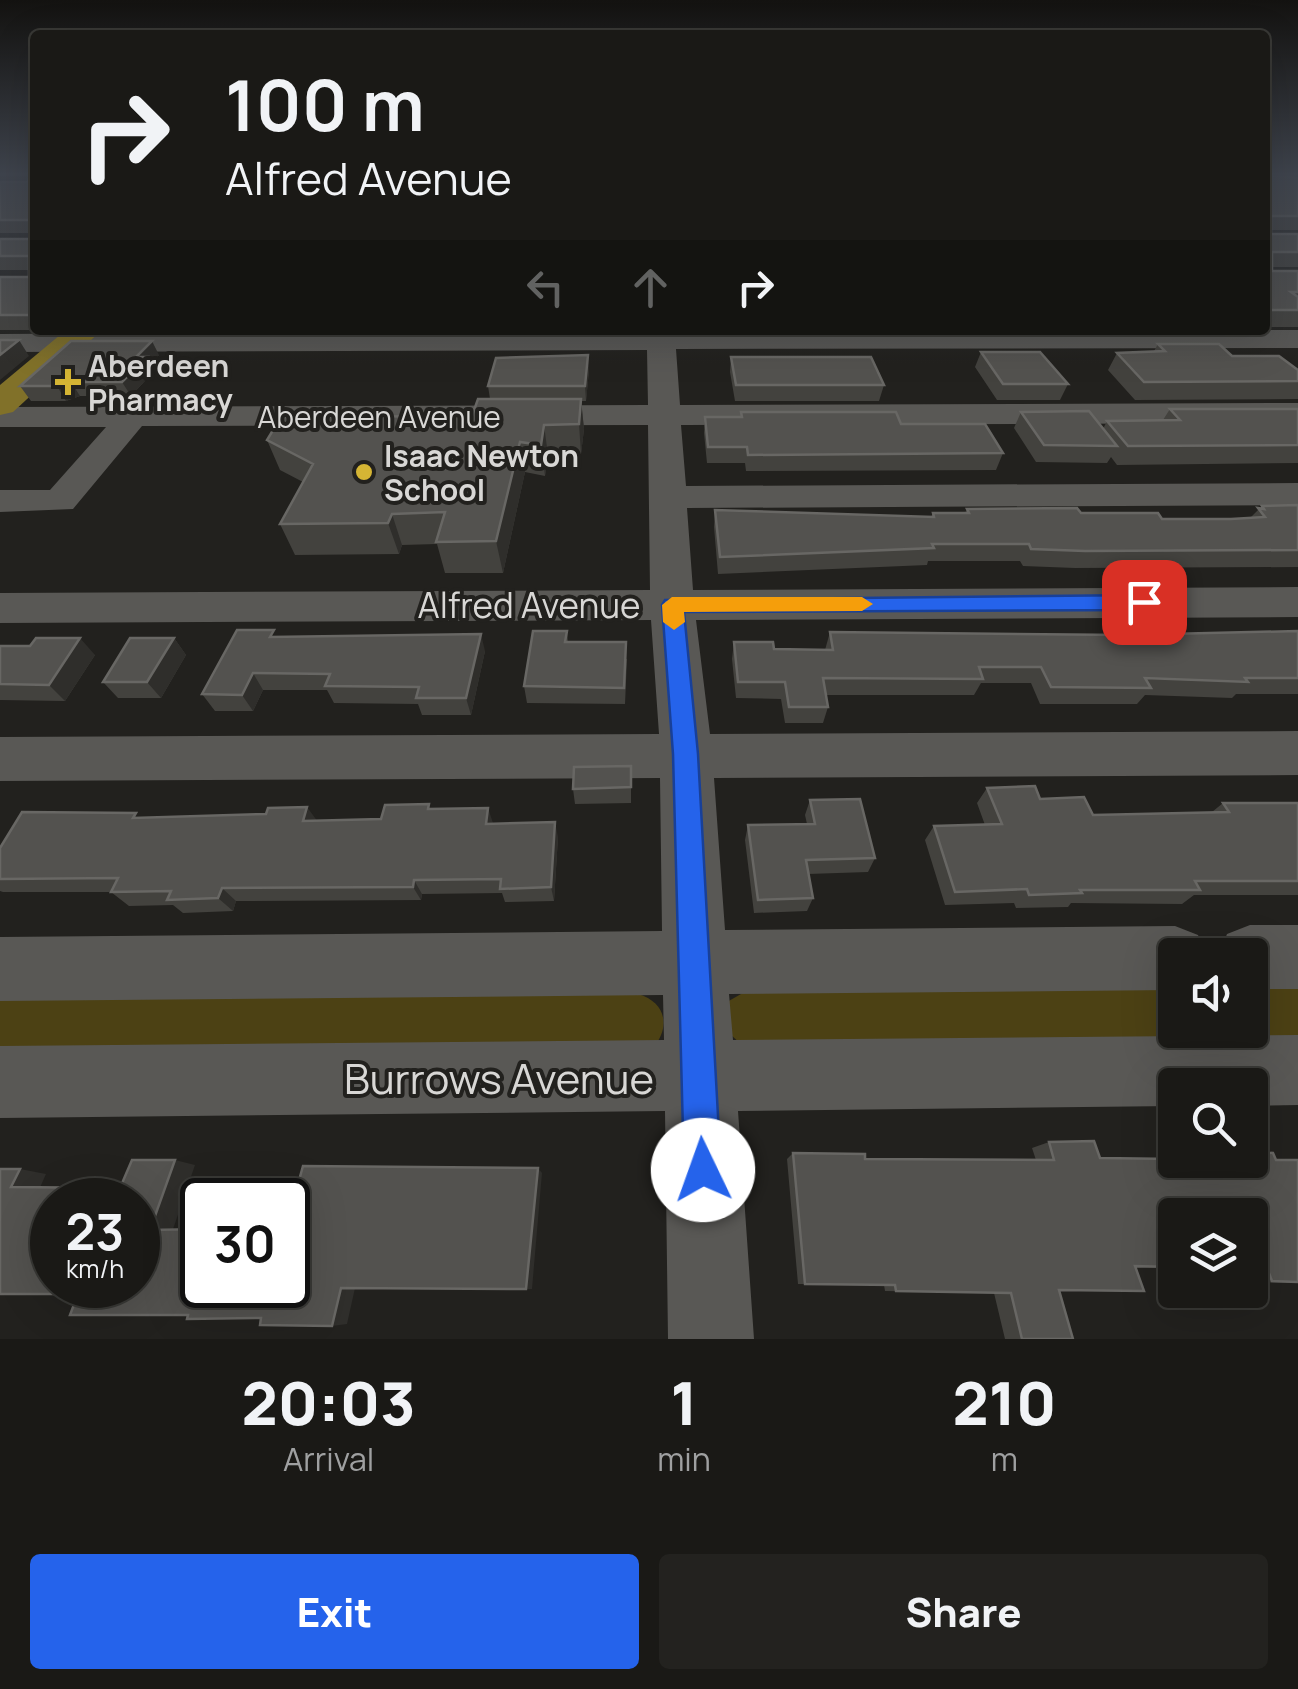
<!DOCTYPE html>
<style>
body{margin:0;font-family:Manrope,sans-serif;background:#23221f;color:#f1f3f6;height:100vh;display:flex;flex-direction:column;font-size:38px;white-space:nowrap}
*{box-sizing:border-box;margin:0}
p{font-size:32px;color:#9fa0a1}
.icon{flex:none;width:55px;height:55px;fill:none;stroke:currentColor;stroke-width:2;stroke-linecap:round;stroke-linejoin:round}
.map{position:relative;height:1339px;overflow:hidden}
.sheet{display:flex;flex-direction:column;background:#1a1916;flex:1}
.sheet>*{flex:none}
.hud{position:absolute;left:30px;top:30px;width:1240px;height:305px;border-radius:10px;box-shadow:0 10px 40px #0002,0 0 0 2px #383835;background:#1a1916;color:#f1f3f6;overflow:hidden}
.buttons{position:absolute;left:1158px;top:938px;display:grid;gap:20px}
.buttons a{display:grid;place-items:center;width:110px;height:110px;border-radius:10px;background:#1a1916;box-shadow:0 10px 40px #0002,0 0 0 2px #383835;font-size:50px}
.speed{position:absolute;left:30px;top:1178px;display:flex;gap:20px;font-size:50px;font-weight:700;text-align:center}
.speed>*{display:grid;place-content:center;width:130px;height:130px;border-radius:50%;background:#1a1916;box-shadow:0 10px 40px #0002,0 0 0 2px #383835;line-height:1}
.speed small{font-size:25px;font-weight:400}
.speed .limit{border:5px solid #111;border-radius:15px;background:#fff;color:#111}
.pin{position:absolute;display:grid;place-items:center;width:85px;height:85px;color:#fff;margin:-42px;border-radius:20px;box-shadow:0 5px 15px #0006}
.me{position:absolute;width:110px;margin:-55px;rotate:357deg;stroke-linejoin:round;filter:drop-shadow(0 0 8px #0008)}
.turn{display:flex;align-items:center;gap:35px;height:210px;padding:0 30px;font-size:45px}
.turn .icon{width:130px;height:130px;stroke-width:2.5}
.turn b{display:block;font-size:70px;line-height:85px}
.lanes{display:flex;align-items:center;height:95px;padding:0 30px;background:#0003;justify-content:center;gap:50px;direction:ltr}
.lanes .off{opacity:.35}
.eta{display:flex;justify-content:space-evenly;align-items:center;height:170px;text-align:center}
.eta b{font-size:60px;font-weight:800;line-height:70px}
.action{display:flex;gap:20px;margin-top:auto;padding:20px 30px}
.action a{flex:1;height:115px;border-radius:10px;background:#2563eb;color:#fff;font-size:40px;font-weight:800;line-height:115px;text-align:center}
.action a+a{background:#23221f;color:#f1f3f6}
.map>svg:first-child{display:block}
</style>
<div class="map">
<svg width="1298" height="1339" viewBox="0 0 1298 1339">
<rect width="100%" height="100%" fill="#22211e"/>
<!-- green -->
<path fill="#4c4114" d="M1298,985V1042L741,1044L731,1035L727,1002L748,990L1175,986V1030H1250V986Z
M638,994C666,1002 671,1027 653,1048L0,1058V999Z"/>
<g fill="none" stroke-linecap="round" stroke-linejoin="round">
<!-- minor -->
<path fill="#595855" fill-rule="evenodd" d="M647,330H1298V348L676,349L680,405L1298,403V423L681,425L686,486L1298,483V505L687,508L693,590L1298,587V617L696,620L710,734L1298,731V775L714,778L725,930L1175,926L1198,935L1206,955H1175V990L729,994L733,1040L1298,1035V1105L1250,1106V1085H1175V1106L738,1111L754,1339H668L665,1111L0,1118V1046L664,1040L663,995L0,1001V937L662,931L660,778L0,781V737L659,734L651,620L0,623V593L650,590L648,425L142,426L73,509L0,512V490H50L106,427H0V407L648,405L647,350L0,352V334Z
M1250,925H1298V989H1250V955H1219L1227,934Z"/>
<!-- major -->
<path fill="#817129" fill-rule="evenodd" d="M66,330H102L13,412L0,415V385Z"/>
</g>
<!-- wall -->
<path fill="#43423e" d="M35,175V330H40H0V277H29V270H0V239H30V233H0V182H28Z
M1265,175L1298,178V230H1271V234H1298V267H1272V271H1298V327H1265Z
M1158,344L1232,356L1298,370V399L1135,400L1108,370L1117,353L1154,351Z
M981,352L1068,384L1060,400H997L975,367Z
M159,355L151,364L154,371L131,396H80L66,401H31L20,386Z
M731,357L884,385L879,401H735L730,372Z
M589,370L586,401H581L584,429L581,454L548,455L545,476L525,472L503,573H445L437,544L402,545L399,554L295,555L280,524L303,482L280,470L267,440L472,416L490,399L488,386Z
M1170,409H1298V463L1117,465L1111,457L1107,463L1036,462L1014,428L1021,412L1103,429L1107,421L1163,420Z
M741,412L901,424L1003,453L996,470L746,471L745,463H707L704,433L705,417H741Z
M1298,505V567L1075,568L1023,566L1020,561H928L927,565L718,574L714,527L715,510L931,517L933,513H965L967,509L1081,513L1162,519H1231L1250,518L1262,506Z
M567,631L568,642L627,659L625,704L527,703L524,686Z
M1298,631V694H1236L1232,698L1145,695L1137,704H1040L1031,683H981L974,695H826L828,707L823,723H785L781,699L736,698L732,659L734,642L774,649L825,650L830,632L1125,635Z
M277,637L485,651L471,715H422L418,704L334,703L327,690H263L253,711H215L202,694Z
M174,638L186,655L161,698H118L103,682Z
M0,646L95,655L65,701L0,700Z
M631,766V803L575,804L573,789Z
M987,788L1040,799L1093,815L1212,812L1223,803H1298V895H1194L1182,904L1071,903L1068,907L1016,908L1014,903L945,905L925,840L934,826L985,825L977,803Z
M810,800L875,858L868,872L808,874L813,898L807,911L754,913L745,840L748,825L807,824L805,815Z
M432,809L493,824L558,837L554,901L505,902L502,893L422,894L421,900L236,901L233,911L183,913L173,905L129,906L111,892H3L0,891V848L142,818L316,821L381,819Z
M1049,1142L1100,1158L1298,1160V1283L1250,1282V1215H1175V1268H1136L1059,1290L1073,1339H1005L994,1293L885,1291L884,1285L798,1284L787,1159L793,1153L865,1159L1036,1160L1032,1148Z"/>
<!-- shaded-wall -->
<path fill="#2f2e2b" d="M19,340L29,356L0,380V355Z
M152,341L159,355L151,364L154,371L131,396L122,382L136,357Z
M588,355L589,370L586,401L585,386Z
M71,382L80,396L66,401L57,386Z
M581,399L584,429L581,454L579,424Z
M544,425L548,455L545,476L541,445Z
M520,442L525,472L503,573L496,541Z
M392,514L402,545L399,554L388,523Z
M481,634L485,651L471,715L466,698Z
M80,638L95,655L65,701L49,685Z
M174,638L186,655L161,698L147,682Z
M253,673L263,690L253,711L242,695Z
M307,807L318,822L303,821Z
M488,808L493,823L491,839L486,824Z
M555,822L558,837L554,901L551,887Z
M414,880L422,894L421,900L413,887Z
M222,888L236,901L233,911L218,898Z
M175,1160L195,1165L172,1232L150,1230Z
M538,1168L542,1173L532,1289H526Z
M20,1169L46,1174L38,1192L11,1187Z
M341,1288H355L347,1324L332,1326Z"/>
<!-- building -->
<path fill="#53524f" stroke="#686764" stroke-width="2.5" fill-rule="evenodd" d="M30,175H35V315H0V277H29V256H0V239H30V220H0V182H28Z
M1265,175L1298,178V216H1271V234H1298V252H1272V271H1298V292H1291L1298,297V310H1265Z
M0,340H19L0,355Z
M71,341H152L136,357H147L122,382H71L57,386H20Z
M1158,344H1219L1232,356H1279L1298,370V381L1144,382L1117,353L1165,351Z
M981,352H1040L1068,384H1003Z
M588,355L585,386H488L496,358Z
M731,357H871L884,385H736Z
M478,399H581L579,424L544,425L541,445L520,442L496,541L436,542L445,512L392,514L388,523L280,524L313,464L267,440L281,417L472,416Z
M1170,409H1298V445L1128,446L1107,421L1180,420Z
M1089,411L1117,446L1044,445L1021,412Z
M741,412H896L901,424H985L1003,453L748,455L747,447H708L705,417H742Z
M1298,505V550L1085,551L1031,549L1029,544H932L934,548L720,557L715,510L934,517L933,513H969L967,509L1077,508L1081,513H1158L1162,519H1231L1265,517L1258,508L1264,509L1262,506Z
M237,630H274L270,637L481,634L466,698H416L419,687L325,686L330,674L253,673L242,695L202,694Z
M533,631H567L565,642H626L624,688L524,686Z
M1298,631V678H1245L1248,682L1145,678L1151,688L1051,687L1041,667H979L983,679L823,678L828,707H789L785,682H738L734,642H773L774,649L833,650L830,632L1125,635Z
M36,638H80L49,685L0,684V646H30Z
M130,638H174L147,682H103Z
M631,766V787L573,789L574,767Z
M1035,786L1040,799L1084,797L1093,815L1229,812L1223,803H1298V881H1195L1200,890H1080L1082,893L1029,895L1027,889L955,892L934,826L1002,824L987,788Z
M860,799L875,858L806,860L813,898L758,900L748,825L815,824L810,800Z
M429,804L428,809L488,808L486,824L555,822L551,887L500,889L501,879L414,880L413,887L222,888L218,898L167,900L171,891L111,892L118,878L0,879V848L22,812L136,813L133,818L266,814L268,808L307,807L303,821L381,819L385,805Z
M1094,1141L1100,1158L1250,1160V1152L1273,1153L1276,1160H1298V1282L1272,1281L1267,1268H1250V1215H1175V1267L1135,1266L1144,1291L1059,1290L1073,1339H1022L1011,1293L896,1291L895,1285L805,1284L793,1153L865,1154V1159L1054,1160L1049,1142Z
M132,1160H175L150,1230L202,1229V1285H288V1200H225L231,1183L298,1184L303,1166L538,1168L526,1289L341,1288L332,1326L260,1325L261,1318L187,1319L188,1315H70L78,1294H0V1169H20L11,1187L120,1188ZM52,1200H138V1285H52Z"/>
<!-- sky -->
<linearGradient id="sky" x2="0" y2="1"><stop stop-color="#131210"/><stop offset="0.48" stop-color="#3e434c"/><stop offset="1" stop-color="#3e434c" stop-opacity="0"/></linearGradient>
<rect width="1298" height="363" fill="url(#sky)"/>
<!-- route -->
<path fill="#2563eb" stroke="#184099" stroke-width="2.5" d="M1144,595L1155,602L1144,610L684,612L698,754L721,1170L716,1183L703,1188L690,1183L684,1170L673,754L662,605L665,600Z"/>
<!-- slow -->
<path fill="#f59e0b" d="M672,597H862L873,604L862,611L684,612L685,622L674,630L663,622L662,605Z"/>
<!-- markers -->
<g fill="#d5b534" stroke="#22211e" stroke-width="4">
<path d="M63 367h10v10h10v10h-10v10h-10v-10h-10v-10h10z"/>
<circle cx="364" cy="472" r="10"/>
</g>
<g text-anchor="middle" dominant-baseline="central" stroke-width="8" stroke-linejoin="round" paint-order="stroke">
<!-- far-poi labels -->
<g font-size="30" font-weight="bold" fill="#d8d7d5" stroke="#22211e" text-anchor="start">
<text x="88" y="365">Aberdeen<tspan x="88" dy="34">Pharmacy</tspan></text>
<text x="384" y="455">Isaac Newton<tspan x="384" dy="34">School</tspan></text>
</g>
<!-- far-street labels -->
<g font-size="30" fill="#d8d7d5" stroke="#22211e">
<text x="379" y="416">Aberdeen Avenue</text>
</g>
<!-- street labels -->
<g font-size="35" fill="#d8d7d5" stroke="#22211e">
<text x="529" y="605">Alfred Avenue</text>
</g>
<!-- near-street labels -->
<g font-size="42" fill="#d8d7d5" stroke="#22211e">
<text x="499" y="1078">Burrows Avenue</text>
</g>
</g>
</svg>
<div class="buttons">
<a><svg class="icon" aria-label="sound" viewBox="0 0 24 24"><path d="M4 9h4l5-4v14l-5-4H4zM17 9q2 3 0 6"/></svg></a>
<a><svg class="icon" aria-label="search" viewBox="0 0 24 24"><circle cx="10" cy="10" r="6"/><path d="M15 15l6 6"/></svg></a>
<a><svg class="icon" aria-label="layers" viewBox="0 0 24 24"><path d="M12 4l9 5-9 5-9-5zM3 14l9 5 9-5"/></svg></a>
</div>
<div class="speed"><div>23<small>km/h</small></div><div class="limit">30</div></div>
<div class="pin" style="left:1144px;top:602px;background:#d93025"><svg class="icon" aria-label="arrive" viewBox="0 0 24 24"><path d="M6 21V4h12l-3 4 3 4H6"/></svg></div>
<svg class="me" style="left:703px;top:1170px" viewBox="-20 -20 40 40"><circle r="19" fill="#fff"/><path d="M0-13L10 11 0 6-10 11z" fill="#2563eb"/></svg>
<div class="hud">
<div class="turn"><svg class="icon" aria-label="right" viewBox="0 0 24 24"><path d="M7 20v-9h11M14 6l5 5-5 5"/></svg><div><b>100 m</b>Alfred Avenue</div></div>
<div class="lanes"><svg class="icon off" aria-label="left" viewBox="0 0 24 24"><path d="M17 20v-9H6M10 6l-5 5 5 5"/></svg><svg class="icon off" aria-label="ahead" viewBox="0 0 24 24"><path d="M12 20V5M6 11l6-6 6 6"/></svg><svg class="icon" aria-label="right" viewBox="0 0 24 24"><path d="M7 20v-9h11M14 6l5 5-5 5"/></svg></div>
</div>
</div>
<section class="sheet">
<div class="eta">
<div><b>20:03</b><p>Arrival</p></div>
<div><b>1</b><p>min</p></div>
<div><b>210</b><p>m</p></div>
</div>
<div class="action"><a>Exit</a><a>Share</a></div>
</section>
